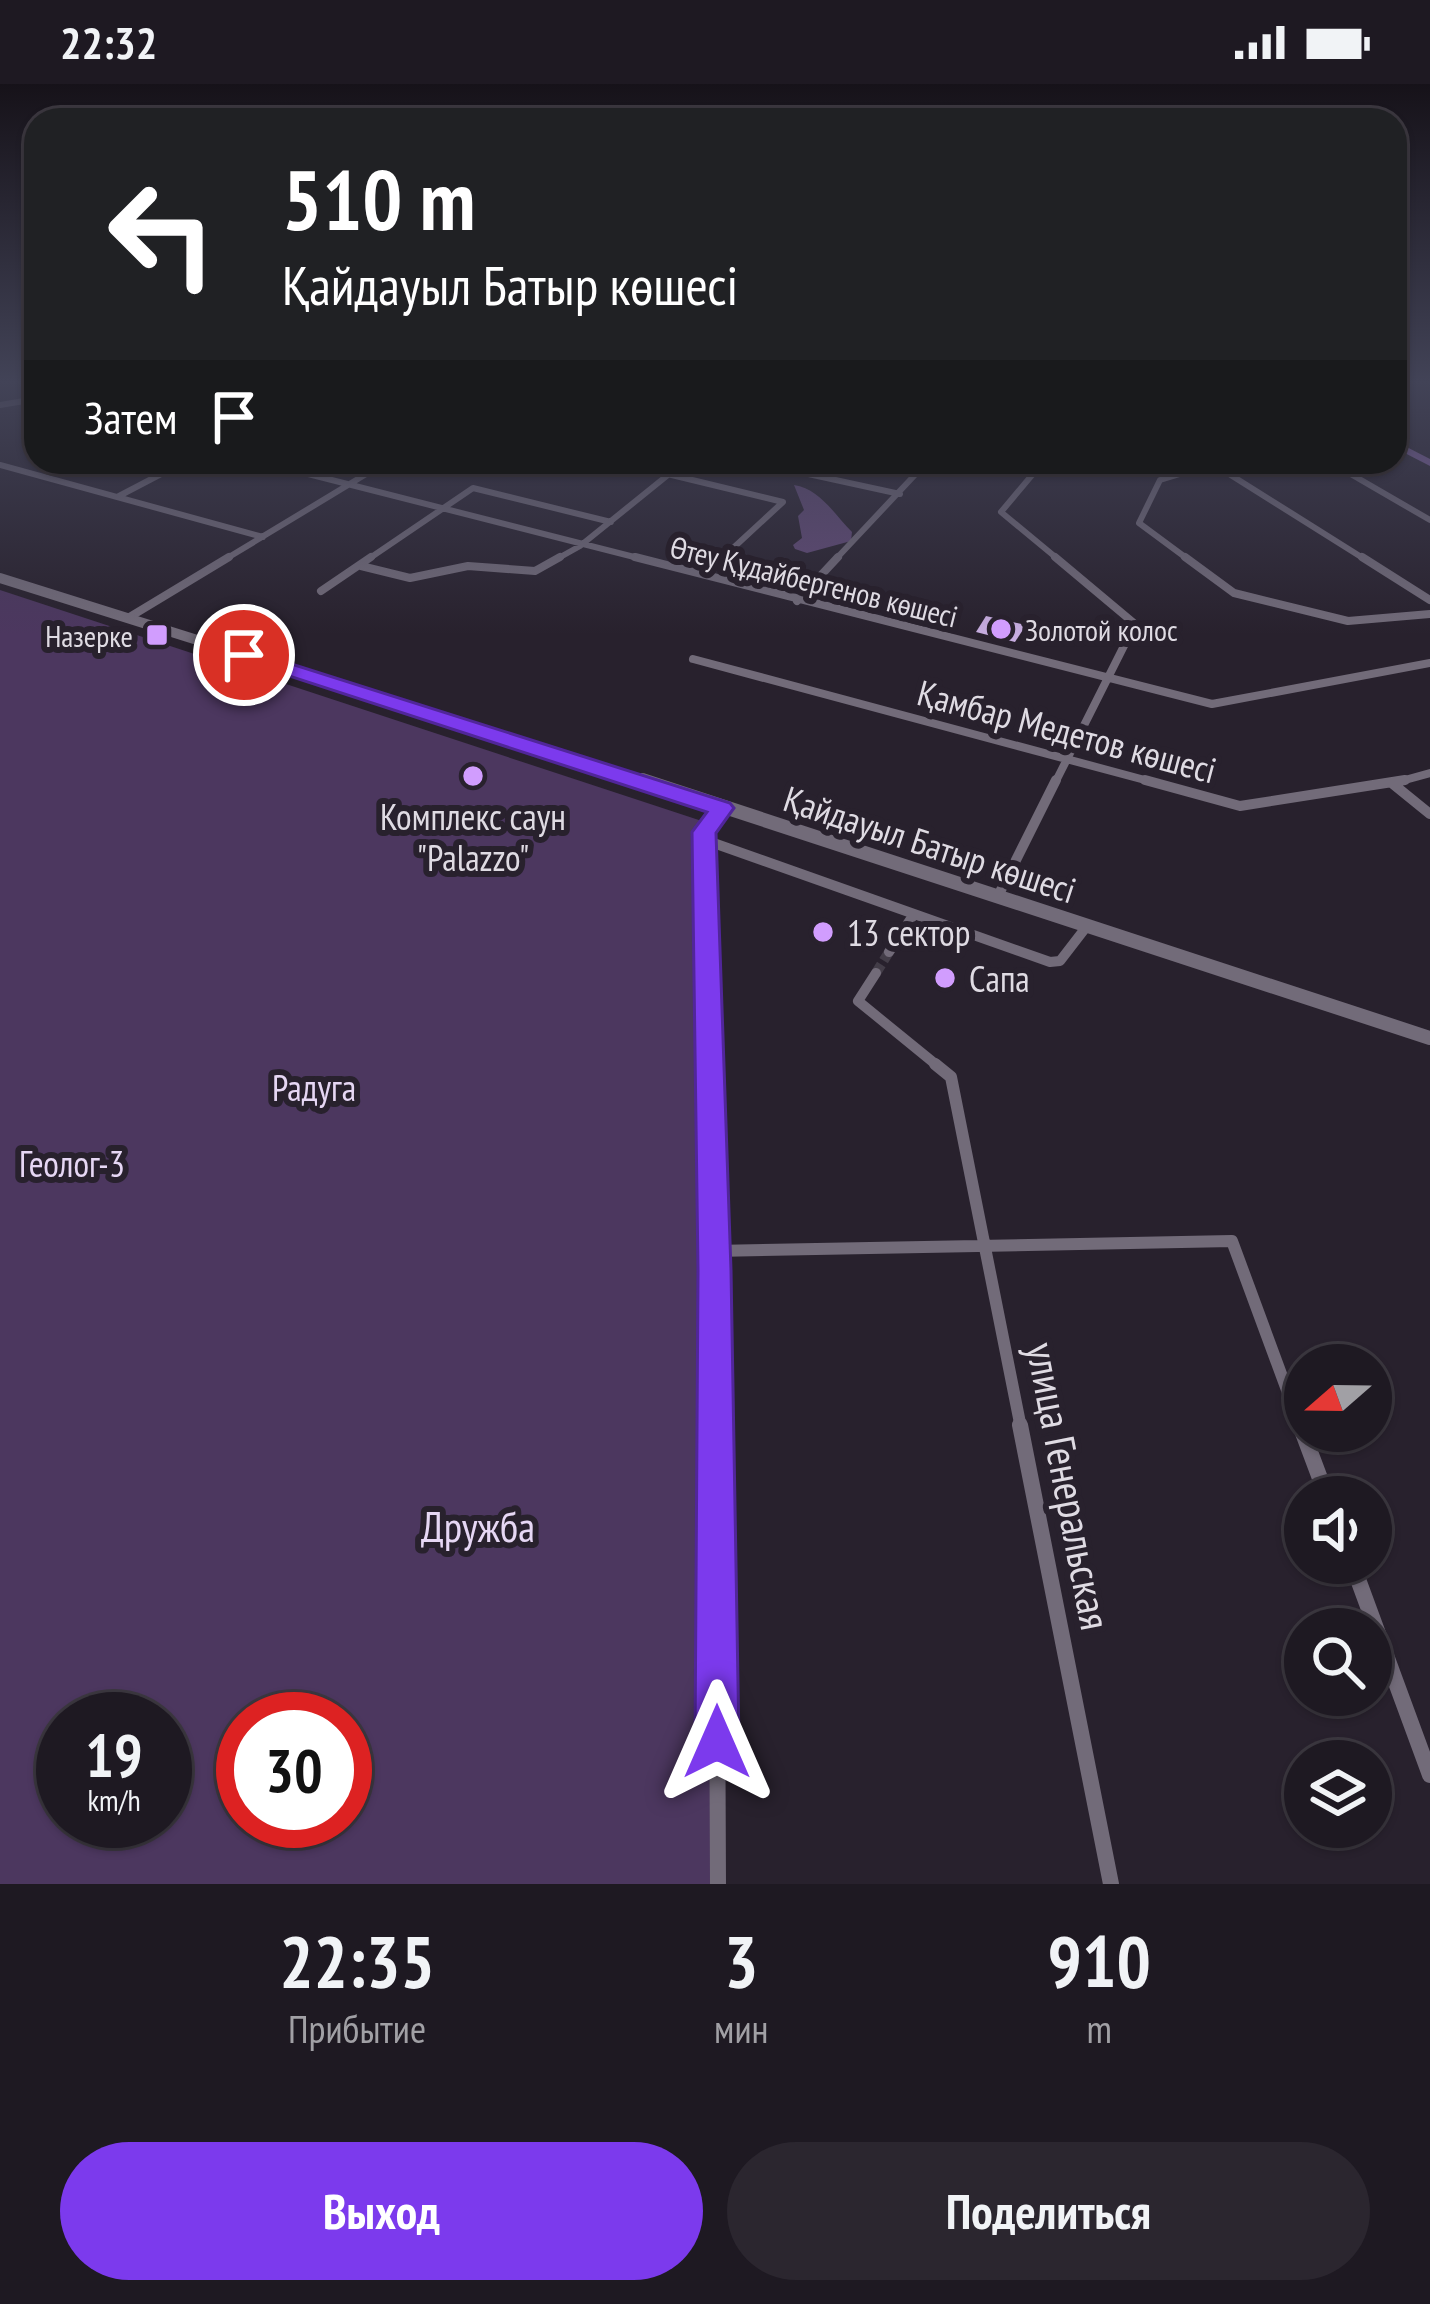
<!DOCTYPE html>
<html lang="ru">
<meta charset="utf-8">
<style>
body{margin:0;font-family:"PT Sans Narrow",sans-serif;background:#2b262f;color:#f1f3f6;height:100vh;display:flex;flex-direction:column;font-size:45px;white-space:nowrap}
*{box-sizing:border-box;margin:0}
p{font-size:39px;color:#a1a0a5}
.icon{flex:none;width:66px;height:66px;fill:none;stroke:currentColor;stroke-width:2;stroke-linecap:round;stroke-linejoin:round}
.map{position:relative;height:1800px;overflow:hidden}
.panel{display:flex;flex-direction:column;background:#1e1922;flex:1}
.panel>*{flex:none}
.guide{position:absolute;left:24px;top:24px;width:1383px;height:366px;border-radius:36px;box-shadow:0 3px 9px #0004,0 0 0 3px #3c3840;background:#202124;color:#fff;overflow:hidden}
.needle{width:78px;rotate:250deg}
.buttons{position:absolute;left:1284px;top:1260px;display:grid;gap:24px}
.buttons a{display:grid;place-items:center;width:108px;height:108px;border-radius:50%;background:#1e1922;box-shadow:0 3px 9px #0004,0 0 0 3px #3c3840;font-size:60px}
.speed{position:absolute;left:36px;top:1608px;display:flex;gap:24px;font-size:60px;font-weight:700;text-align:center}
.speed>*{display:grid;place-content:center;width:156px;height:156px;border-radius:50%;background:#1e1922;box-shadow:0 3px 9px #0004,0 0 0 3px #3c3840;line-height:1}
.speed small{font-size:30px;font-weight:400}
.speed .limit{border:18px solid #d22;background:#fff;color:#111}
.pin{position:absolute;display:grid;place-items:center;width:102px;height:102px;color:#fff;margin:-51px;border:6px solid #fff;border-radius:50%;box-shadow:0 3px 12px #0007}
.me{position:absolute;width:132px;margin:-66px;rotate:0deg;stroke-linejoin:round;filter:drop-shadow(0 0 9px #0008)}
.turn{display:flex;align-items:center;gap:42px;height:252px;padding:0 60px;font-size:54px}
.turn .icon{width:156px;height:156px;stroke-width:2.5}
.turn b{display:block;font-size:84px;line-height:102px}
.then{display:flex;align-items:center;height:114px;padding:0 60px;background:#0003;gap:24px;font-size:45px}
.eta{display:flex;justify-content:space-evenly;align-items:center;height:204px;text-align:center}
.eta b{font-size:72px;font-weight:700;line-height:84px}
.cta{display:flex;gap:24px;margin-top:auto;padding:24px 60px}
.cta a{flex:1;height:138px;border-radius:72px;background:#7c3aed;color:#fff;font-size:48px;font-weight:700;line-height:138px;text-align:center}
.cta a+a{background:#2b262f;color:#f1f3f6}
.status{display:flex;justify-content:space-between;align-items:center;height:84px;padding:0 60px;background:#1e1922;direction:ltr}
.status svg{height:33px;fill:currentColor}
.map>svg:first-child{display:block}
</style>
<div class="status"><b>22:32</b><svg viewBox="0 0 49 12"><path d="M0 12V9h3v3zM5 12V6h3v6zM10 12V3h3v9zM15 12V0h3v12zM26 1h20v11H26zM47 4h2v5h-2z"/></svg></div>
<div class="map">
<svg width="1430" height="1800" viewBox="0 0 1430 1800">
<rect width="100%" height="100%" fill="#28212d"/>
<!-- green -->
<path fill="#4c375f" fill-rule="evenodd" d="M0,506L711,740L704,749L715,1186L712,1800H0ZM63,1635H165V1737H63ZM243,1635H345V1737H243Z"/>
<!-- forest -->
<path fill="#624a77" d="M794,401C820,405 834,430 852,448L851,457L807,469L795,465L793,461L802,454L798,432L804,426Z"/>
<!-- building -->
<path fill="#c7ade0" d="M986,532L1026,541L1015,558L976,548Z"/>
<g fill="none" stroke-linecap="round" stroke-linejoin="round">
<!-- minor-tunnel -->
<path stroke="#433d48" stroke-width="10" stroke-dasharray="10 4.5" stroke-linecap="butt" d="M876,889L889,868"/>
<!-- minor-far4 -->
<path stroke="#726b79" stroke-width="6" d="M0,321L36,315
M261,378L646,476
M618,378L783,418L731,466
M753,378L900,410
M1043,378L1001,428L1059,476
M1210,378L1366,476
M1330,378L1430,436
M0,381L263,453
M119,412L184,378
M224,476L386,378
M367,476L473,404L611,438
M555,476L580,462L684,378
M835,476L927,378
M1189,476L1139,439L1160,396L1213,380"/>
<!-- minor-far3 -->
<path stroke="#726b79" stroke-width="8" d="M635,473L1212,620L1430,579
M1185,473L1234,509L1348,537L1430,530
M1362,473L1430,516
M361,482L410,494L468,482L535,487L560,473
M321,507L371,473
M797,517L838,473
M128,534L229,473
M693,575L1156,699
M1055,699L1135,540L1055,473
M1394,699L1430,689"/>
<!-- minor-far2 -->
<path stroke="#726b79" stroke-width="10" d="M1145,696L1240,722L1405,696
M1393,700L1430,730
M705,756L1050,878L1060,877L1087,842
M998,812L1056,696
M889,868L914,830
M876,889L858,917L939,983
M710,983L704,748L722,724"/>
<!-- minor-far1 -->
<path stroke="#726b79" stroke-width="12" d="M710,980L716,1344
M935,980L951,993L1021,1344
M714,1167L1232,1157L1301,1344"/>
<!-- minor -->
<path stroke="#726b79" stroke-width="16" d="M716,1341L718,1800
M1020,1341L1111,1800
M1300,1341L1327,1413
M1352,1479L1430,1691"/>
<!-- tertiary-far1 -->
<path stroke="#726b79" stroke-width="10" d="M0,494L652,699"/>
<!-- tertiary -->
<path stroke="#726b79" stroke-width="14" d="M642,696L1430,954"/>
<!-- trunk -->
<path fill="#906ab2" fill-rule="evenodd" d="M1395,357L1430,375V382L1395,364Z"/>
</g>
<!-- sky -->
<linearGradient id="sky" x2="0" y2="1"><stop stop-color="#161219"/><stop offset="0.54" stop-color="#424357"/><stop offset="1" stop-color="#424357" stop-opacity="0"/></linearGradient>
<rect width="1430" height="551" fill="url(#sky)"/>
<!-- route -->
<path fill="#7c3aed" stroke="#51269a" stroke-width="3" d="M244,565L730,719L734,724L716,749L731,1186L739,1658L733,1674L717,1680L701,1674L695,1658L698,1186L692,748L707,728L237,575L234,571Z"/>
<!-- markers -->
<g fill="#d19dfe" stroke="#28212d" stroke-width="4.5">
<circle cx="1001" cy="545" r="12"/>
<rect x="145" y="539" width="24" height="24" rx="6"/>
<circle cx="473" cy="692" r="12"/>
<circle cx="823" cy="848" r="12"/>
<circle cx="945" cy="894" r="12"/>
</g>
<g text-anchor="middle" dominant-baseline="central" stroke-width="12" stroke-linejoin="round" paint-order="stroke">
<!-- far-street labels -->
<g font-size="30" fill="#dfdbe3" stroke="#28212d">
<text transform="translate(814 497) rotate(14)">Өтеу Құдайбергенов көшесі</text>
</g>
<!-- far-poi labels -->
<g font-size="30" fill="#dfdbe3" stroke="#28212d" text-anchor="start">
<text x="1025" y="545">Золотой колос</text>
<text x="133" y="551" text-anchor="end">Назерке</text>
</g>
<!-- street labels -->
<g font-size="36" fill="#dfdbe3" stroke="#28212d">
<text transform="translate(1067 647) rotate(15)">Қамбар Медетов көшесі</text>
<text transform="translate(930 760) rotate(18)">Қайдауыл Батыр көшесі</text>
</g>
<!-- poi labels -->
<g font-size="36" fill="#dfdbe3" stroke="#28212d" text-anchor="start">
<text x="473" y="732" text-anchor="middle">Комплекс саун<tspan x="473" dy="41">"Palazzo"</tspan></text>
<text x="847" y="848">13 сектор</text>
<text x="969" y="894">Сапа</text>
</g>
<!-- park labels -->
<g font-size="36" fill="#e6d7f4" stroke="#28212d">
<text x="314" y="1003">Радуга</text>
<text x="72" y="1079">Геолог-3</text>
</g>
<!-- near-street labels -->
<g font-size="42" fill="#dfdbe3" stroke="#28212d">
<text transform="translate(1069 1402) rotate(79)">улица Генеральская</text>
</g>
<!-- near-park labels -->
<g font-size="42" fill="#e6d7f4" stroke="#28212d">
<text x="478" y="1442">Дружба</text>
</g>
</g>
</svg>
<div class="buttons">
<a><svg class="needle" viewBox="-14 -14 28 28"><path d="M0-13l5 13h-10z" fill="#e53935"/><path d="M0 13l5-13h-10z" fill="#a1a0a5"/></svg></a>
<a><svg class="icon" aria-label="sound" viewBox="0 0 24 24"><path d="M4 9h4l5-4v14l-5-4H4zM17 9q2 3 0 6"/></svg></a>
<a><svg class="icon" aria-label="search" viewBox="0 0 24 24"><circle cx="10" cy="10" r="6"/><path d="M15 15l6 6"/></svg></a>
<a><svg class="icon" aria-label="layers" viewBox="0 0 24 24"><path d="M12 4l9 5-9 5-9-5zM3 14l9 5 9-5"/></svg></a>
</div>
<div class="speed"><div>19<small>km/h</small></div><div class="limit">30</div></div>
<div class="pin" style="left:244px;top:571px;background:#d93025"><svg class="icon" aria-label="arrive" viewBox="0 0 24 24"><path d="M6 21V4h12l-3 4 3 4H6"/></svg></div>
<svg class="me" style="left:717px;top:1658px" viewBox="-20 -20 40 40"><path d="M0-17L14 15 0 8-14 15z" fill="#7c3aed" stroke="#fff" stroke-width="4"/></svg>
<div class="guide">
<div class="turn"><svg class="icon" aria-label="left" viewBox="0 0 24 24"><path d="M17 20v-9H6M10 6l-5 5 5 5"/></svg><div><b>510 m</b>Қайдауыл Батыр көшесі</div></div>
<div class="then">Затем<svg class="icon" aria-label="arrive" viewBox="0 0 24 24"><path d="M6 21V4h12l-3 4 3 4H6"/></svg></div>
</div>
</div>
<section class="panel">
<div class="eta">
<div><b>22:35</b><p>Прибытие</p></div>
<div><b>3</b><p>мин</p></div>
<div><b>910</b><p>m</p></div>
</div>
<div class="cta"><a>Выход</a><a>Поделиться</a></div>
</section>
